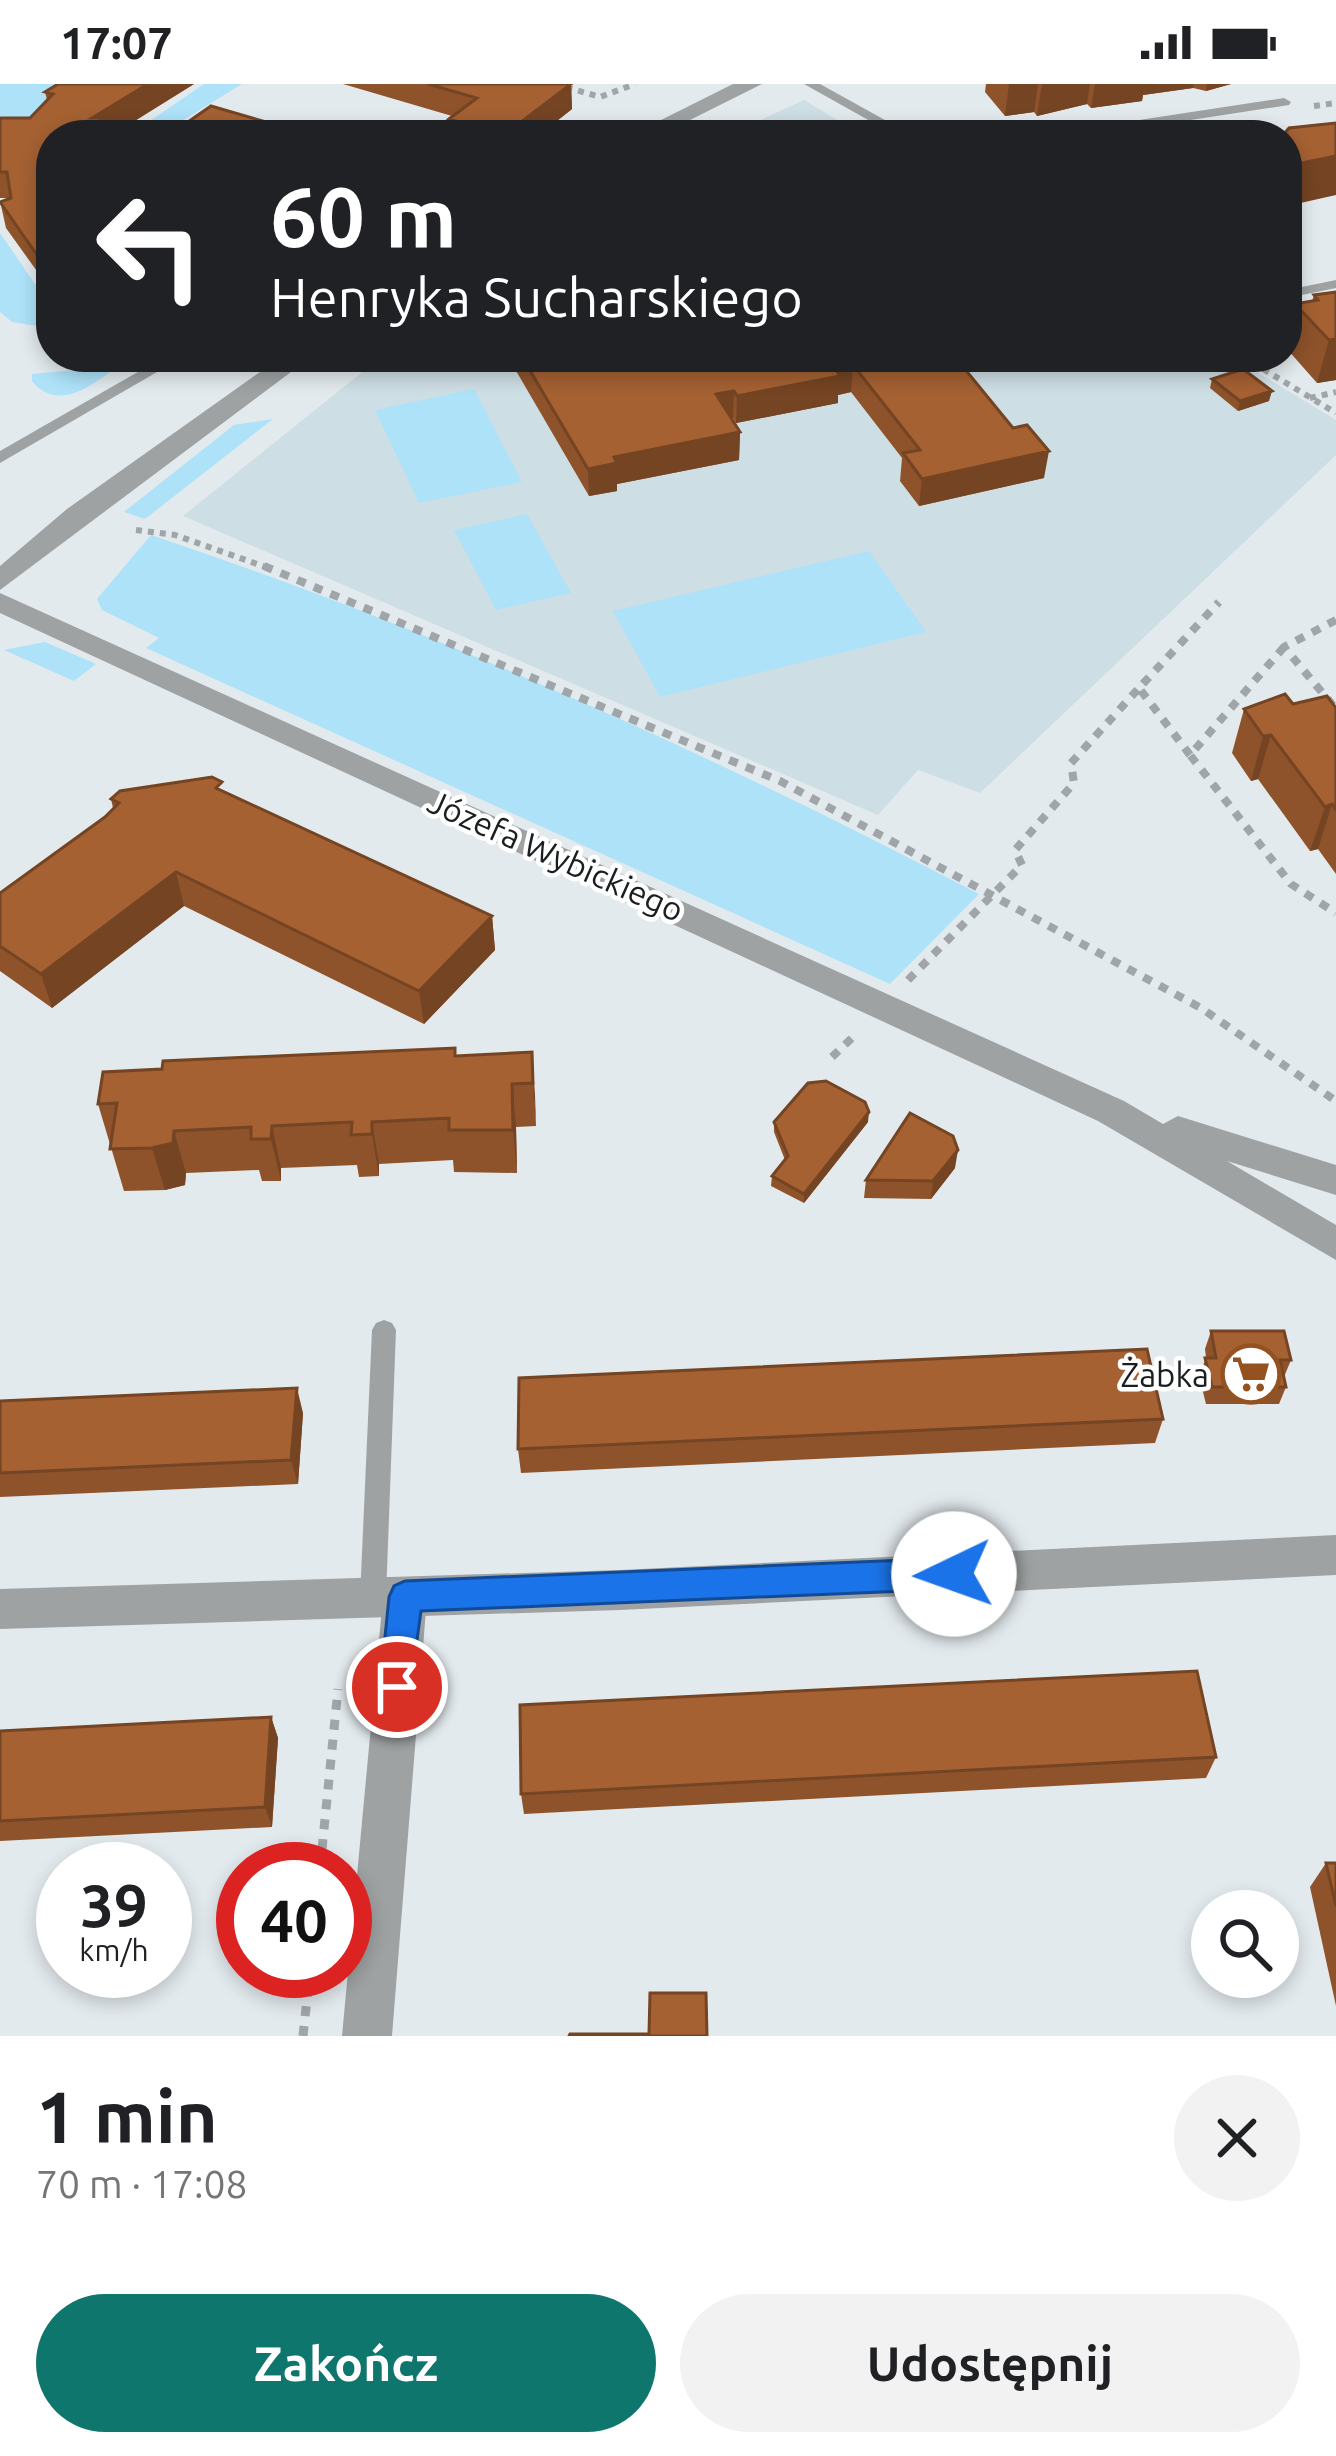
<!DOCTYPE html>
<html lang="pl">
<meta charset="utf-8">
<style>
body{margin:0;font-family:Ubuntu,sans-serif;background:#f2f2f2;color:#202124;height:100vh;display:flex;flex-direction:column;font-size:45px;white-space:nowrap}
*{box-sizing:border-box;margin:0}
p{font-size:39px;color:#757577}
.icon{flex:none;width:66px;height:66px;fill:none;stroke:currentColor;stroke-width:2;stroke-linecap:round;stroke-linejoin:round}
.map{position:relative;height:1952px;overflow:hidden}
.sheet{display:flex;flex-direction:column;background:#fff;flex:1}
.sheet>*{flex:none}
.guide{position:absolute;left:36px;top:36px;width:1266px;height:252px;border-radius:48px;box-shadow:0 6px 18px #0003;background:#202124;color:#fff;overflow:hidden}
.fabs{position:absolute;left:1191px;top:1806px;display:grid;gap:24px}
.fabs a{display:grid;place-items:center;width:108px;height:108px;border-radius:50%;background:#fff;box-shadow:0 6px 18px #0003;font-size:60px}
.speed{position:absolute;left:36px;top:1758px;display:flex;gap:24px;font-size:60px;font-weight:700;text-align:center}
.speed>*{display:grid;place-content:center;width:156px;height:156px;border-radius:50%;background:#fff;box-shadow:0 6px 18px #0003;line-height:1}
.speed small{font-size:30px;font-weight:400}
.speed .limit{border:18px solid #d22;background:#fff;color:#111}
.pin{position:absolute;display:grid;place-items:center;width:102px;height:102px;color:#fff;margin:-51px;border:6px solid #fff;border-radius:50%;box-shadow:0 3px 12px #0007}
.me{position:absolute;width:132px;margin:-66px;rotate:267deg;stroke-linejoin:round;filter:drop-shadow(0 0 9px #0008)}
.turn{display:flex;align-items:center;gap:42px;height:252px;padding:0 36px;font-size:54px}
.turn .icon{width:156px;height:156px;stroke-width:2.5}
.turn b{display:block;font-size:84px;line-height:102px}
.round{display:grid;place-items:center;flex:none;width:126px;height:126px;border-radius:63px;background:#f2f2f2}
.summary{display:flex;align-items:center;justify-content:space-between;height:204px;padding:0 36px}
h1{font-size:72px;font-weight:700;line-height:90px}
.primary-button{display:flex;gap:24px;margin-top:auto;padding:24px 36px}
.primary-button a{flex:1;height:138px;border-radius:72px;background:#0f766e;color:#fff;font-size:48px;font-weight:700;line-height:138px;text-align:center}
.primary-button a+a{background:#f2f2f2;color:#202124}
.status{display:flex;justify-content:space-between;align-items:center;height:84px;padding:0 60px;background:#fff;direction:ltr}
.status svg{height:33px;fill:currentColor}
.map>svg:first-child{display:block}
</style>
<div class="status"><b>17:07</b><svg viewBox="0 0 49 12"><path d="M0 12V9h3v3zM5 12V6h3v6zM10 12V3h3v9zM15 12V0h3v12zM26 1h20v11H26zM47 4h2v5h-2z"/></svg></div>
<div class="map">
<svg width="1336" height="1952" viewBox="0 0 1336 1952">
<rect width="100%" height="100%" fill="#e3eaee"/>
<!-- built -->
<path fill="#cedee5" d="M804,16L862,51H728Z
M381,273H1232L1336,336V371L980,709L918,686L878,731L183,432Z"/>
<!-- green -->
<path fill="#ade2f8" d="M0,0H91L0,57Z
M204,0H242L159,51H129Z
M0,149L35,200L51,197V244L12,238L0,228Z
M118,282C93,301 58,329 32,297V290Z
M474,305L522,398L419,419L375,326Z
M273,335L145,435L124,428L234,341Z
M527,430L571,509L496,526L454,446Z
M151,451C436,546 714,671 979,810L890,900L146,564L159,554L102,526L97,515Z
M869,467L926,548L660,613L613,527Z
M45,558L96,580L74,597L4,566Z"/>
<g fill="none" stroke-linecap="round" stroke-linejoin="round">
<!-- path-far2 -->
<path stroke="#9fa5a8" stroke-width="6" stroke-dasharray="6 6" stroke-linecap="butt" d="M555,0L600,13L635,0
M1314,22L1336,19
M1243,273L1336,329
M1310,314L1336,308
M136,446L175,451L271,485"/>
<!-- path-far1 -->
<path stroke="#9fa5a8" stroke-width="8" stroke-dasharray="9 9" stroke-linecap="butt" d="M264,482L780,697L1201,924L1336,1017
M1336,536L1284,563L1336,625
M1284,563L1190,671L1291,800L1336,829
M1190,671L1139,604L1219,518
M908,896L1022,781L1015,766L1074,699L1071,679L1139,604
M832,973L856,950"/>
<!-- path -->
<path stroke="#9fa5a8" stroke-width="9" stroke-dasharray="10 10" stroke-linecap="butt" d="M320,1785L338,1605
M303,1952L310,1887"/>
<!-- service -->
<path fill="#9fa2a3" fill-rule="evenodd" d="M804,0H820L912,51H895Z
M1284,14L1291,18L1289,21L1093,51H1060L1067,47Z
M1336,196V204L1287,214V206Z
M164,273H183L0,379V367Z
M384,1236L392,1239L396,1246L386,1513L382,1521L373,1525L364,1521L360,1513L372,1246L376,1239Z"/>
<!-- minor -->
<path fill="#9fa2a3" fill-rule="evenodd" d="M733,0H762L660,51H631Z
M281,273H311L0,506V482L67,425Z
M405,1493L420,1499L427,1513L392,1952H342L383,1513L390,1499Z"/>
<!-- tertiary -->
<path fill="#9fa2a3" fill-rule="evenodd" d="M0,509L1124,1017L1163,1040L1178,1032L1336,1081V1111L1227,1077L1336,1141V1176L1098,1037L0,529Z
M1336,1451V1491L620,1526L0,1545V1505L620,1486Z"/>
</g>
<!-- wall -->
<path fill="#8e532b" d="M194,0L112,51H51V195L44,197L6,144L0,117L11,114H0V34H30L47,16L45,8Z
M343,0H571L572,25L539,51H450L449,35L452,32Z
M986,0H1231L1206,7L1193,4L1143,11L1142,17L1091,24L1087,20L1037,32L1034,28L1005,32L985,8Z
M1336,208V296L1317,299L1287,265V254L1295,220L1312,217L1314,211Z
M508,273H757L759,276L955,273L1044,394L919,422L900,397L902,374L851,308L838,311V319L736,339L733,334H731L740,348L739,376L617,400V407L589,412Z
M1212,295L1269,317L1238,327L1210,304Z
M1293,620L1336,624V790L1318,765L1310,767L1258,695L1251,697L1232,669L1244,625Z
M224,708L492,832L495,866L424,940L184,822L52,924L0,887V809L105,733L113,724L111,715Z
M532,968L536,1042L516,1043L517,1089L454,1088L453,1076L379,1080V1092L359,1093L357,1081L281,1084V1097H262L259,1086L186,1089L185,1101L165,1106L124,1107L98,1020L456,972Z
M774,1038H868L804,1119L771,1102L772,1092L785,1076L774,1048Z
M955,1084L931,1115L864,1114L866,1096Z
M1211,1247L1291,1276L1284,1293L1286,1303L1279,1320H1206L1199,1292L1206,1274L1205,1265Z
M0,1317L303,1329L298,1400L0,1413Z
M1163,1335L1155,1359L521,1389L518,1365Z
M271,1633L278,1654L272,1743L0,1757V1647Z
M1216,1673L1206,1694L524,1730L521,1710Z
M1326,1779H1336V1922L1310,1803Z"/>
<!-- shaded-wall -->
<path fill="#744423" d="M148,0H194L112,51H94L92,34Z
M571,0L572,25L539,51H504Z
M1009,0H1038L1034,28L1005,32Z
M1042,0H1090L1087,20L1037,32Z
M1095,0H1194L1193,4L1143,11L1142,17L1091,24Z
M1207,0H1231L1206,7Z
M1336,72V111L1287,122V82Z
M47,168L51,184V195L44,197L37,171Z
M1336,255V296L1317,299L1329,256Z
M1029,273H1062L1028,280Z
M853,281L851,308L838,311V319L736,339L737,312Z
M734,307L733,334L715,337L716,310Z
M1272,307L1269,317L1238,327L1240,317Z
M740,348L739,376L617,400V407L589,412L588,385L614,373Z
M1049,367L1044,394L919,422L922,395Z
M1271,651L1258,695L1251,697L1263,652Z
M1332,720L1318,765L1310,767L1325,723Z
M176,788L184,822L52,924L41,890Z
M492,832L495,866L424,940L419,907Z
M532,968L535,1011L536,1042L533,999Z
M512,1000L516,1043L517,1089L513,1046Z
M869,1028L868,1038L804,1119V1110Z
M372,1038L379,1080V1092L372,1050Z
M272,1042L281,1084V1097L271,1055Z
M174,1047L186,1089L185,1101L165,1106L152,1064Z
M958,1066L955,1084L931,1115L933,1097Z
M297,1304L303,1329L298,1400L291,1376Z
M271,1633L278,1654L272,1743L265,1723Z"/>
<!-- building -->
<path fill="#a56132" stroke="#744423" stroke-width="3" d="M58,0H148L92,34H101L94,51H51V171L47,168L37,171L0,118L11,114L7,88H0V34H30L53,10L45,8Z
M428,0H571L504,51L449,35L477,14Z
M211,22L311,51H180L172,49Z
M1336,39V72L1287,82V51H1283L1289,44Z
M1336,208V255L1329,256L1295,220L1318,216L1314,211Z
M522,273H757L759,276L772,273H955L1013,344L1027,341L1049,367L922,395L903,369L920,366L853,281L835,285L840,292L737,312L734,307L716,310L740,348L614,373L617,379L588,385Z
M1243,285L1272,307L1240,317L1212,295Z
M1285,610L1293,620L1327,612L1336,624V726L1332,720L1325,723L1271,651L1263,652L1244,625Z
M212,693L222,698L216,704L492,832L419,907L176,788L41,890L0,862V809L105,733L119,719L111,715L120,707Z
M455,964V972L532,968L533,999L512,1000L513,1046H449V1034L372,1038V1050L351,1051L352,1038L272,1042L271,1055H251V1043L174,1047L173,1059L152,1064L110,1065L117,1019L98,1020L103,988L162,985L163,977Z
M826,997L865,1018L869,1028L804,1110L772,1092L788,1072L774,1038L808,999Z
M910,1029L953,1052L958,1066L933,1097L866,1096Z
M1211,1247H1284L1291,1276H1280L1286,1303H1212L1205,1274H1216Z
M1147,1265L1163,1335L518,1365L519,1294Z
M297,1304L291,1376L0,1389V1317Z
M1197,1587L1216,1673L521,1710L520,1621Z
M271,1633L265,1723L0,1737V1647Z
M1326,1779H1336V1822Z
M650,1909H706L707,1952H569L570,1950H649Z"/>
<!-- route -->
<path fill="#1a73e8" stroke="#114b97" stroke-width="3" d="M954,1474L966,1479L970,1490L966,1500L954,1505L421,1527L409,1614L397,1619L385,1614L380,1603L389,1513L394,1502L405,1497Z"/>
<!-- icons -->
<defs>
<g id="supermarket-ring" transform="scale(3)"><circle r="9.5" fill="#fff" stroke="#945221" stroke-width="1.5"/><path d="M-6-5.5h2.5l.6 2H6L4.5 2H-2.5L-4.4-4H-6ZM-1.5 3.2a1.3 1.3 0 1 0 .1 0ZM3 3.2a1.3 1.3 0 1 0 .1 0Z" fill="#945221"/></g>
</defs>
<g fill-rule="evenodd">
<use href="#supermarket-ring" x="1251" y="1290"/>
</g>
<g text-anchor="middle" dominant-baseline="central" stroke-width="9" stroke-linejoin="round" paint-order="stroke">
<!-- street labels -->
<g font-size="33" fill="#1b1e1f" stroke="#fff">
<text transform="translate(556 771) rotate(24)">Józefa Wybickiego</text>
</g>
<!-- poi labels -->
<g font-size="33" fill="#1b1e1f" stroke="#fff" text-anchor="end">
<text x="1209" y="1290">Żabka</text>
</g>
</g>
</svg>
<div class="fabs">
<a><svg class="icon" aria-label="search" viewBox="0 0 24 24"><circle cx="10" cy="10" r="6"/><path d="M15 15l6 6"/></svg></a>
</div>
<div class="speed"><div>39<small>km/h</small></div><div class="limit">40</div></div>
<div class="pin" style="left:397px;top:1603px;background:#d93025"><svg class="icon" aria-label="arrive" viewBox="0 0 24 24"><path d="M6 21V4h12l-3 4 3 4H6"/></svg></div>
<svg class="me" style="left:954px;top:1490px" viewBox="-20 -20 40 40"><circle r="19" fill="#fff"/><path d="M0-13L10 11 0 6-10 11z" fill="#1a73e8"/></svg>
<div class="guide">
<div class="turn"><svg class="icon" aria-label="left" viewBox="0 0 24 24"><path d="M17 20v-9H6M10 6l-5 5 5 5"/></svg><div><b>60 m</b>Henryka Sucharskiego</div></div>
</div>
</div>
<section class="sheet">
<div class="summary"><div><h1>1 min</h1><p>70 m · 17:08</p></div><a class="round"><svg class="icon" aria-label="close" viewBox="0 0 24 24"><path d="M6 6l12 12M18 6L6 18"/></svg></a></div>
<div class="primary-button"><a>Zakończ</a><a>Udostępnij</a></div>
</section>
